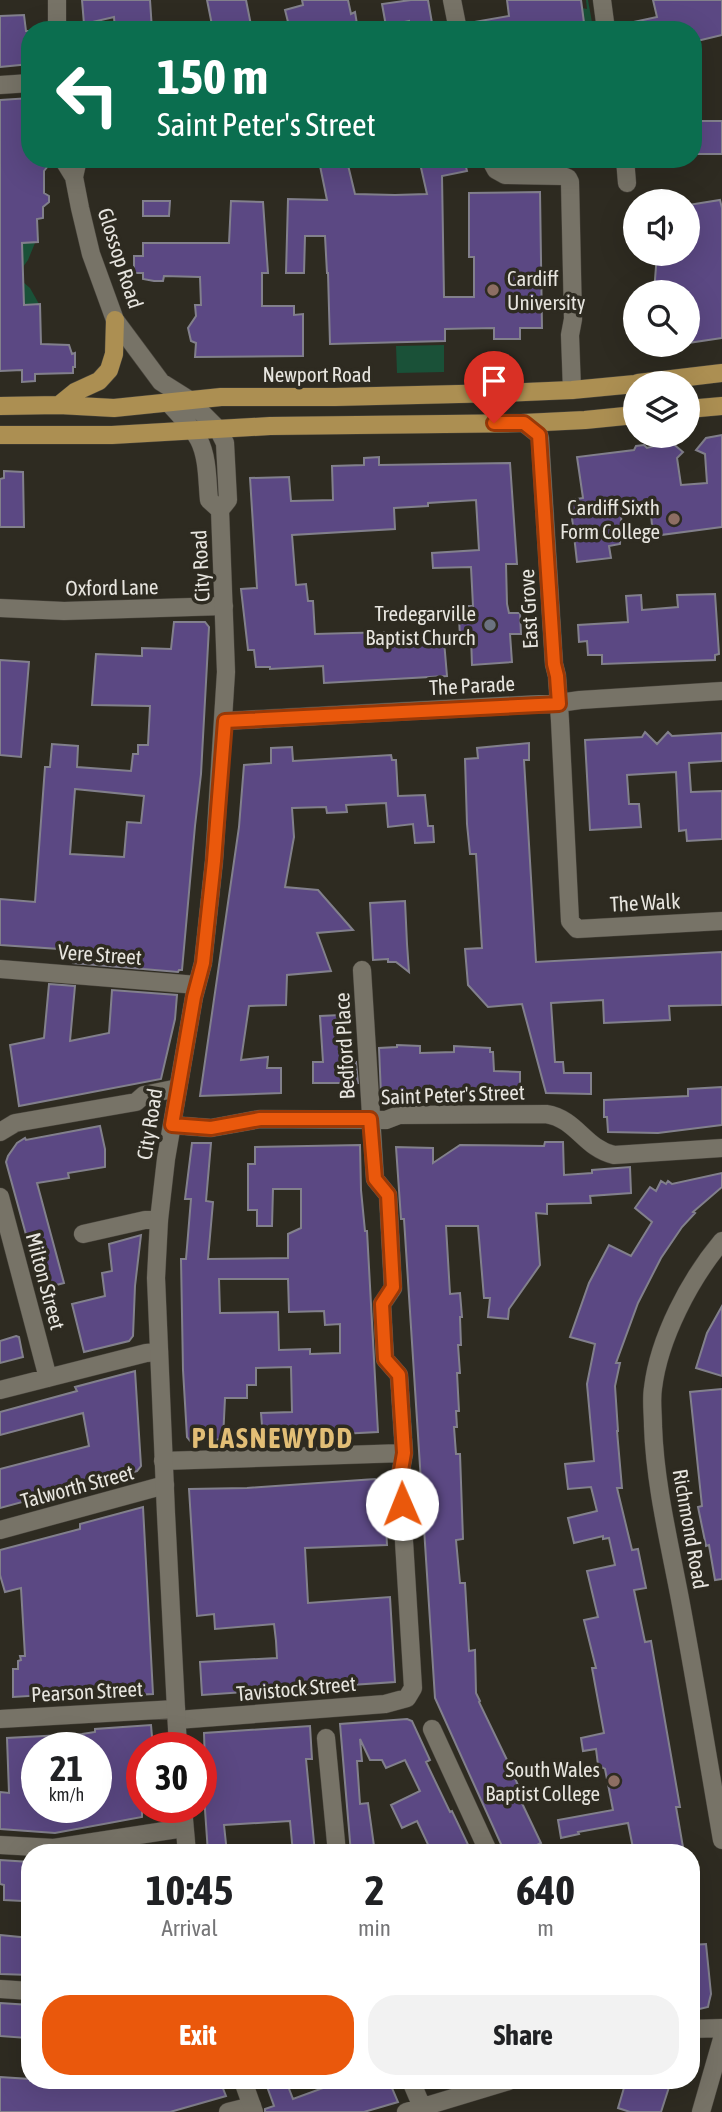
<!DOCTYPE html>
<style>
body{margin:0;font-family:"Asap Condensed",sans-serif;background:#f2f2f2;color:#202124;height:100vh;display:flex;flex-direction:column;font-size:26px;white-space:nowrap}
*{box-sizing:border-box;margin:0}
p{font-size:23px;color:#757577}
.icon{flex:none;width:38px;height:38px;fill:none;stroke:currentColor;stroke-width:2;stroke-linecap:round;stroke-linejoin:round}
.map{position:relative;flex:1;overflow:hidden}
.details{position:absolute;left:21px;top:1844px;width:679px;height:245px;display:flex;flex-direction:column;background:#fff;border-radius:28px;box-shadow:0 7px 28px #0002}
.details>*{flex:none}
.top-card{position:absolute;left:21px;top:21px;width:681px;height:147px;border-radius:28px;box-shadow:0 7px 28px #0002;background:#0b6e4f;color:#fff;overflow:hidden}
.buttons{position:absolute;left:623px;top:189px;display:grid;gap:14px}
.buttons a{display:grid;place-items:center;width:77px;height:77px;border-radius:50%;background:#fff;box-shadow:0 7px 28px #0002;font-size:35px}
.speed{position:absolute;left:21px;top:1732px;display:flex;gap:14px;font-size:35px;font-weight:700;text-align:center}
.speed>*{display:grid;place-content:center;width:91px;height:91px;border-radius:50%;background:#fff;box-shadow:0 7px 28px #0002;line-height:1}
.speed small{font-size:18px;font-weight:400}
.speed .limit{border:10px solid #d22;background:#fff;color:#111}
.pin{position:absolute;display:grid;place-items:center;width:60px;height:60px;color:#fff;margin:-72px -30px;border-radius:50% 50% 50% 0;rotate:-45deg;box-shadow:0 0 7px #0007}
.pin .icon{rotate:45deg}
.me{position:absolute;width:77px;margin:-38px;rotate:359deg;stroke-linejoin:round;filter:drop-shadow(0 0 5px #0008)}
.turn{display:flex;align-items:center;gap:24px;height:147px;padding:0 21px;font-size:32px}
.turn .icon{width:91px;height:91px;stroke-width:2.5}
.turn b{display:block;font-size:49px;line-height:60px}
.eta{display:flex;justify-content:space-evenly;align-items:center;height:119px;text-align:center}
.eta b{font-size:42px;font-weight:700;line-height:49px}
.cta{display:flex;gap:14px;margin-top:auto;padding:14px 21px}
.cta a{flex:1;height:80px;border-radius:28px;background:#ea580c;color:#fff;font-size:28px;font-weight:700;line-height:80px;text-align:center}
.cta a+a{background:#f2f2f2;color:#202124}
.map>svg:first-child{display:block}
</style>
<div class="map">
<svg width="722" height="2112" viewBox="0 0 722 2112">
<rect width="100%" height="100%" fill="#2e2b21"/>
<!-- green -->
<path fill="#1a5138" d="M586,0H588L593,28H597V30H585L582,8L587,9Z
M22,243H35L28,260L23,267Z
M23,282L30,288L39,304H24Z
M444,345V372L397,373L396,346Z"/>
<!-- building -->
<path fill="#5b4883" stroke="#82808c" stroke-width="2" fill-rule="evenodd" d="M82,0H150L152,30H115L114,17L84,24Z
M207,0H246L252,30H213Z
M302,0H348L351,14L355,12L358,30H290L285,10L303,5Z
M411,0H428L432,23L409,27V21L386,26L382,4Z
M507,0H581L585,30H475L474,22L509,16Z
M653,0H722V35L693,42V30H625L624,24L657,17Z
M24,15L26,31H30V64L0,67V16Z
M30,98V159H52V161L44,171V193L49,196V202L43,207V218L37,219L38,242L22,243L24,305L40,304L41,344L69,345L72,354L75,353V367H73V373L35,374V381L22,382V370L0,371V100Z
M693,121H722V154H693Z
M329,159L347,161L355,194L395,195L427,194L419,159H464L467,171L442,176L444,297H474V257H469V193L540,192L542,328H520V339H494V328L445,329V341L330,344L328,273H327L325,236H305L304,273H286L288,199L327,200L319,161Z
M720,200L722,208V338L688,343V292H654L657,254H688V205Z
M143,201H170L169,216H143Z
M231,201L263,202L268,273H262V306H294V315L303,314V356L195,357L196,343L191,341L188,328L196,316L195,305H201L200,277L164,276L163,281H154L143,279V273H134V256H143V243H229Z
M722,435V527L653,536L650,503H622L620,544L609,546L611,558L577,562L570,500L583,498L577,457L634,450L636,446L644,445L647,448L671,442L683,452L677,458L681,485L707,483L705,454L696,450L706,438Z
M379,457V465L510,463L517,564H506L507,604L509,613H520L521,634H510L512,662L472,665L471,637L460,638L459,617L470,616L469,606H473L471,567L433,568L432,553L479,550L476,500L428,503V506L394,508L395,529L292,535L296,585L306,584L308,601H313L315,634L390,632L391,644L444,641L447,676L324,683L323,666L270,669V667H256L254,650H248L241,589L257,588L250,478L289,477L291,501L333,500L332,466L364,465V458Z
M4,471L23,472L24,527H0V479L4,478Z
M715,594L719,654L715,655V660L602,664V655H588L587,641L579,642L578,625L628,622L626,596L641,595L642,610L678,607L677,595Z
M174,622H205L209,627L201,774L195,826L182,970H179L178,972L73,963L74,950L0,945V899L35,902L45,767H50L52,744L78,746L77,767L131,771L133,754H138V745H148L150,706L92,705L96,654L142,656V648L171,649ZM75,789L144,796L141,823L127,822L124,857L70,854Z
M0,660L29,662L21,757L0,755Z
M645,732L657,744L668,732L672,736L722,733V761L689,763L691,792L722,791V839L687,841L686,830L679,831L676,772L627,775L629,804H639L641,827L590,830L585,740L642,737Z
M529,743V760H524L536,962L722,952V1005L669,1006L670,1020L604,1023L603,1000L551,1003L555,1062H563L564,1073H591V1094L546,1093L522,1004L488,1007L468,985L465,949L482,948L476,854H470L467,824L465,759L478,758L477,748Z
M292,747L293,761L391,755L392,760H396L398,796L425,795L428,826H433L434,842L415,843L413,824L388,827L386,803L346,805L347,812L327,813L326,807L292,808L294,837L285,887L318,890L353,930L317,933L331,971L287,975L286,1005L249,1006L241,1060L268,1057L267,1068H281V1093L200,1096L239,827L244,765L271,763V748Z
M405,901L407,944L409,972L396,962H388V959L373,960L370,903Z
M49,984L75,986L70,1041L109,1033L112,990L177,995L175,1019L161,1079L19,1106L10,1045L44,1038Z
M340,1015L344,1062H356L358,1083H313V1062H323L320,1016Z
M397,1045L420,1046V1053L454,1052V1046L490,1048V1052H493L494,1071L520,1072V1093L381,1095L379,1048L397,1047Z
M722,1087V1125L658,1133L608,1132L607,1117H604V1100L688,1096V1089Z
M100,1126L105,1149V1167L68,1173L69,1178L37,1183L64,1283L41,1289L6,1162L8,1156L17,1143L25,1138L26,1140Z
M545,1142H563L564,1175L592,1173V1170L630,1167L631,1193L590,1196L591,1203L547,1204V1214L536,1213L540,1265L509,1309L508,1319L488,1317L490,1298H484L478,1226H446L450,1294L460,1293L462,1317H460L461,1345H458L460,1373H457L459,1411H456L457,1427H454L456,1454H460L463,1539L456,1540L460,1583H465L469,1651L475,1650L476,1693L480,1701L479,1702L508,1762L523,1797L520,1799L541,1843L527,1850L529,1853H505L435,1698L404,1219H401L396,1147L433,1148V1163L460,1145L544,1146Z
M192,1143H211L206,1201L213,1202L208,1259L288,1258V1234L301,1228V1189H273L272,1226H257V1210H248V1164H255V1147L360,1145L361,1190L365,1231H367L378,1432L263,1438L261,1413L292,1412L291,1367L256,1368V1385H247V1398H225L223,1439L191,1442L187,1437L183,1370L181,1259H186L191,1199H185ZM219,1279H288L289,1312L324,1311L325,1325L340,1324V1353L310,1354V1349L279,1350L278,1312L220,1313Z
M722,1173V1187L693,1212L695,1213L682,1227L661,1258L638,1303L616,1363H620L615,1386L618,1431H617L622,1488H617L632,1550L638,1549L646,1588L634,1590L645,1642L651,1641L680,1807H676L684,1853H634L628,1823L578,1832L579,1834L561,1838L558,1820L613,1810L605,1769L598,1765L596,1749L583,1751L581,1738L604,1733L592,1668H596L584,1620L598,1617L587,1571L615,1565L609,1538L603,1539V1536L574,1543L568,1518L597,1511L591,1487L568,1489L565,1464L594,1461L587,1384L595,1344L570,1337L589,1283L609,1245L631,1256L652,1222L635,1208L650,1187L656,1191L661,1181L666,1184L668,1181L672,1184Z
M141,1235L135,1286L133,1336L129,1341L84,1352L72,1304L105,1296L102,1273L112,1271L109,1244Z
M722,1306V1376L696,1368L707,1333Z
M16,1336L19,1337L23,1357L0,1363V1341Z
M135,1371L141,1466L137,1471L0,1508V1469L89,1446L83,1413L0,1435V1412L77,1391L75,1387Z
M722,1389V1579L715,1580L709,1545L706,1546L698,1507L702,1506L690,1392Z
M375,1479L384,1487L387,1545L305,1548L308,1603L390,1597L395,1682L202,1695L200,1662L277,1658L276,1641L274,1624L215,1629L214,1614L197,1616L189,1489L247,1488Z
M143,1507L153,1694L99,1697V1694L78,1693L13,1697V1669H18V1661L21,1660L20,1656H25L21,1588L5,1592L0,1575V1550L80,1529V1524Z
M407,1719L412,1721L430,1760L426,1762L450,1812L452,1811L472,1853H432L417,1821L402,1828L391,1805L420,1791L405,1760L386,1768L382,1760H370L360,1739L362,1761H357L360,1804L368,1803L375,1853H351L340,1724Z
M151,1725L153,1748H142V1817L55,1833L0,1829V1792L9,1793L7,1738L82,1734L95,1732V1729ZM37,1748H96L100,1793H96V1808H37Z
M310,1726L312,1759H306L315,1853H293L290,1821L224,1825L227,1853H208L202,1766H205L204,1733Z
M0,1860L30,1862V1900L22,1899V1901L4,1900V1885L0,1884Z
M0,1935L30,1938V1975L0,1974Z
M706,1944L711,1994L709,2002L708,2007L691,2011V1945Z
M0,2003L30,2005V2029H28L27,2038L0,2036Z
M0,2077L30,2079V2081L118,2084L117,2081H220L226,2096L170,2112H0Z
M265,2081H286L293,2099L342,2081H389L398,2102L364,2112H265V2109L274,2106Z
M626,2081H671L661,2112H630L618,2108Z"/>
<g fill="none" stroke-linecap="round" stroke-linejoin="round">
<!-- street casing -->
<g stroke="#49453d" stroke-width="19">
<path id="street" d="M452,0L458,30
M602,0L606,30
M57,30V0
M0,85L30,83
M63,159L74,177
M78,159L74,177L80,208L91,254L115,320L161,382L188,399
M490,159L496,170L505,175L563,176L568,178L570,182L573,319L570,335L572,390
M625,159L627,183
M524,423L539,435L540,439L554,664L557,676L560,721L570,921L577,929L722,921
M0,608L64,611L224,606
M224,721L559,703L580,700L722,691
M0,969L197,985
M172,1125L211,1128L260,1119L386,1120L399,1115L546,1114C577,1119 584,1148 614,1155L722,1148
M0,1132L15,1123L136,1102L144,1095L178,1088
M0,1197L48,1378
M83,1234L145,1220H159
M722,1241C690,1279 659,1338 653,1388C651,1400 653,1413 653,1426C655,1484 669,1541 680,1599C695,1679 708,1759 722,1840
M0,1390L146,1353L159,1352
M163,1461L404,1453
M0,1530L165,1485
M0,1719L176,1709
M177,1720L385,1704L407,1698L413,1688L400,1476L404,1453L399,1375L385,1359L382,1304L393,1288L388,1195L375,1179L362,970
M432,1729L489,1853
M326,1738L337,1853
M0,1845L54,1848L184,1828
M0,1989L30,1991
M691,2029L722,2028
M411,2081L422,2107
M228,2112L252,2106
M406,2112L509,2081
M701,2112L722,2039"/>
</g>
<!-- secondary casing -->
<g stroke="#49453d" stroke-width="19">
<path id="secondary" d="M168,402C178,414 192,426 199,440C208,458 207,481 209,500L220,510
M178,1748L166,1514L156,1278L159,1220L166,1159L194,997L203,963L214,861L226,672L220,510L228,500L225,443L218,429L188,399
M183,1808L187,1853
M243,2081L254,2112"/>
</g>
<!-- primary casing -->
<g stroke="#49453d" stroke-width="19">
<path id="primary" d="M638,383L722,373
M59,405L75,392L99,381L109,370L114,354L115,320
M0,406L59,405L114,408L221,397H335L500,393L572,390L635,384
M688,409L722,406
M0,435H112L270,426L524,423L585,420L635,415"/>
</g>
<!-- street -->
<use href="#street" stroke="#777367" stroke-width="18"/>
<!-- secondary -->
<use href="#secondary" stroke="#777367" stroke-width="18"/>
<!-- primary -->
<use href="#primary" stroke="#ac8f52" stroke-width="18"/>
</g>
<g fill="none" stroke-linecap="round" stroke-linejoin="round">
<!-- route casing -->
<g stroke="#983908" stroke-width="18">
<path id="route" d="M402,1504L400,1476L404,1453L399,1375L385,1359L382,1304L393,1287L388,1195L375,1179L370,1119H260L211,1128L172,1125L194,997L203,963L214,861L225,721L559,704L557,676L554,664L539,435L524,423H494"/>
</g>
<!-- route -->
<use href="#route" stroke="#ea580c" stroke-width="12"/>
</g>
<!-- markers -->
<g fill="#8d6e63" stroke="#2e2b21" stroke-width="2.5">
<circle cx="493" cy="290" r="7"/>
<circle cx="674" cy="519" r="7"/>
<circle cx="614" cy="1781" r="7"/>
</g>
<circle fill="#6b7280" stroke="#2e2b21" stroke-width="2.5" cx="490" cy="625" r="7"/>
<g text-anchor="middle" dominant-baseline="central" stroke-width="7" stroke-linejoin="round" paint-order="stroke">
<!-- street labels -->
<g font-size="21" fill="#e7e5df" stroke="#2e2b21">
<text transform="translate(121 258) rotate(72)">Glossop Road</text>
<text x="317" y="374">Newport Road</text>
<text transform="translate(200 566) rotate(-93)">City Road</text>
<text transform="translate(112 587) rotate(-1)">Oxford Lane</text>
<text transform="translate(528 609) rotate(-93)">East Grove</text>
<text transform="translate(472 685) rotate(-3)">The Parade</text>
<text transform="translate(645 902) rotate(-3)">The Walk</text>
<text transform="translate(100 954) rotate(4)">Vere Street</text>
<text transform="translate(344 1046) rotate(-93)">Bedford Place</text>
<text transform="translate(453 1094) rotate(-2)">Saint Peter's Street</text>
<text transform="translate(149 1124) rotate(-81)">City Road</text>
<text transform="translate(46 1281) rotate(75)">Milton Street</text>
<text transform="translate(77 1486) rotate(-15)">Talworth Street</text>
<text transform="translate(691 1529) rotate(80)">Richmond Road</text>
<text transform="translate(296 1688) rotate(-5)">Tavistock Street</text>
<text transform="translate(87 1691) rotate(-3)">Pearson Street</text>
</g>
<!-- poi labels -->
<g font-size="21" fill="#e7e5df" stroke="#2e2b21" text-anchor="end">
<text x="507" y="278" text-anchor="start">Cardiff<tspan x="507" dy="24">University</tspan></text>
<text x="660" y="507">Cardiff Sixth<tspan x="660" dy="24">Form College</tspan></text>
<text x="476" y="613">Tredegarville<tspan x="476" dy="24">Baptist Church</tspan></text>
<text x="600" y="1769">South Wales<tspan x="600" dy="24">Baptist College</tspan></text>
</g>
<!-- district labels -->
<g font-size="28" font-weight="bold" letter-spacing="2" fill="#e2be76" stroke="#2e2b21">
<text x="273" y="1438">PLASNEWYDD</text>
</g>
</g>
</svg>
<div class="buttons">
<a><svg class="icon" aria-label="sound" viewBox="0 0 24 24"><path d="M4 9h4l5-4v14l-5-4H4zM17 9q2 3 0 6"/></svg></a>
<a><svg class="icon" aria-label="search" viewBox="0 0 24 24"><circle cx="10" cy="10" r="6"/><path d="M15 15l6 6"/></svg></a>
<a><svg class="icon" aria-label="layers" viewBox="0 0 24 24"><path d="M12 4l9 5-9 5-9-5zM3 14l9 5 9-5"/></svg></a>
</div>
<div class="speed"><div>21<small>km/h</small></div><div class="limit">30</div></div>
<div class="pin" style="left:494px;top:423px;background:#d93025"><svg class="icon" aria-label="arrive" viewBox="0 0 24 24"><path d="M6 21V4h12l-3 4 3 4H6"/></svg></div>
<svg class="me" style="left:402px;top:1504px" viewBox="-20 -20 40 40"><circle r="19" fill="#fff"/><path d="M0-13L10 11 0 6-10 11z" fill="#ea580c"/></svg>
<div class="top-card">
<div class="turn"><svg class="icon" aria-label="left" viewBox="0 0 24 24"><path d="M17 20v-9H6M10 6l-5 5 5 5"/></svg><div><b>150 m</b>Saint Peter's Street</div></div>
</div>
<section class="details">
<div class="eta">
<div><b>10:45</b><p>Arrival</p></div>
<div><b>2</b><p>min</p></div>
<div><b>640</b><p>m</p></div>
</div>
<div class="cta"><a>Exit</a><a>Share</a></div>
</section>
</div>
